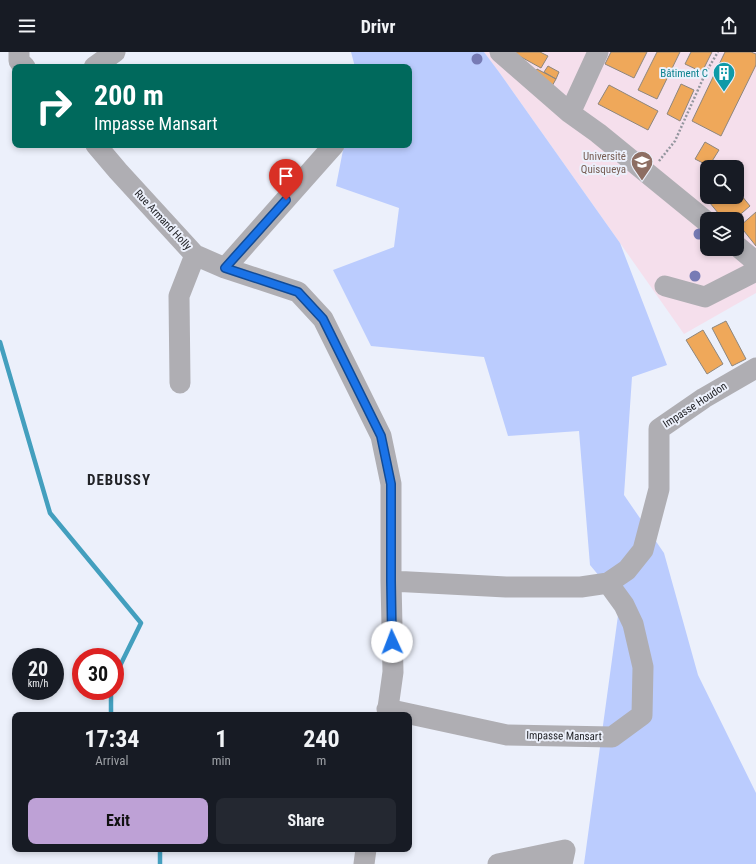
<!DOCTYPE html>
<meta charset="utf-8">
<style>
body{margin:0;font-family:"Roboto Condensed",sans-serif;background:#242831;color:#f1f3f6;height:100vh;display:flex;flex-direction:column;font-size:15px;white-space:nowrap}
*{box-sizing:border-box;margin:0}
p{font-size:13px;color:#9ea1a6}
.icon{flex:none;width:22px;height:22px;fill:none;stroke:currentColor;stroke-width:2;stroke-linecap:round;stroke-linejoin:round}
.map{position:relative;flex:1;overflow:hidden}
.drawer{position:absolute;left:12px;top:660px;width:400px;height:140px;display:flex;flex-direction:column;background:#171b24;border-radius:8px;box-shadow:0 2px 6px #0003}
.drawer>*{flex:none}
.hud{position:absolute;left:12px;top:12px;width:400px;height:84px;border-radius:8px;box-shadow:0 2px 6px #0003;background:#00695c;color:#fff;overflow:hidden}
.buttons{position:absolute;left:700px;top:108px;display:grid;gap:8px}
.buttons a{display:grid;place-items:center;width:44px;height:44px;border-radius:8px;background:#171b24;box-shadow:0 2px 6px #0003;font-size:20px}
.speed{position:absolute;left:12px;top:596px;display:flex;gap:8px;font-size:20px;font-weight:700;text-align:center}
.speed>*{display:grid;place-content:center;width:52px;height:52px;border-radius:50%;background:#171b24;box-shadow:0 2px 6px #0003;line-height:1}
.speed small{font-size:10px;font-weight:400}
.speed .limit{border:6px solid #d22;background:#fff;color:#111}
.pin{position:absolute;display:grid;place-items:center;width:34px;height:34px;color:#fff;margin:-41px -17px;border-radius:50% 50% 50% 0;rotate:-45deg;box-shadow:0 0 4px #0007}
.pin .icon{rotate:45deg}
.me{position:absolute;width:44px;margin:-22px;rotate:358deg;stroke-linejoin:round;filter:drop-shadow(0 0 3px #0008)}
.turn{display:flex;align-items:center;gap:14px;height:84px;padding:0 16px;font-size:18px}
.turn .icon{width:52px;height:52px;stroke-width:2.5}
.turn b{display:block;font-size:28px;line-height:34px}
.eta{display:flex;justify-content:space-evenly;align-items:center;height:68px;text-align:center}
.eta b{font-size:24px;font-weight:700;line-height:28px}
.button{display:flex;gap:8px;margin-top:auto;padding:8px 16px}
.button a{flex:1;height:46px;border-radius:8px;background:#bea1d6;color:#111;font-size:16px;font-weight:700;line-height:46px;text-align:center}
.button a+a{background:#242831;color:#f1f3f6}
header{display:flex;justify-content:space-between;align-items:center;height:52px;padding:0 16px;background:#171b24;font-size:18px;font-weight:700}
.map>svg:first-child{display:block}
</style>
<header><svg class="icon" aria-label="menu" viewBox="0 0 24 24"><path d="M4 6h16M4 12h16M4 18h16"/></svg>Drivr<svg class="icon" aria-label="share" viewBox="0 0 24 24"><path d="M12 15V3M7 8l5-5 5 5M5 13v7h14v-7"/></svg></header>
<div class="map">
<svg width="756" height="812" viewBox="0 0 756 812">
<rect width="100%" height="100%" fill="#ecf0fb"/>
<!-- education -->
<path fill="#f5dfec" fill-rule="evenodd" d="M484,0H756V241L684,282L620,191L499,20ZM707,115H737V145H707ZM707,167H737V197H707Z"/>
<!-- green -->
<path fill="#bbccfe" d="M351,0H484L499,20L620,191L667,313L632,325L624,443L664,501L698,623L756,741V812H584L620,549L590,513L579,379L508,384L484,305L371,294L333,218L394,195L399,156L336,134L344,93H409V15H355Z"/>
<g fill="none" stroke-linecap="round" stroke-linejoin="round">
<!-- stream -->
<path stroke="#439fbe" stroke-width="4.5" d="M0,290L50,461L141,571L115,624
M111,639V663
M160,797V812"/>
</g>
<!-- building -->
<path fill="#efa85a" stroke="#8e867d" d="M512,0H540L548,4L541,16Z
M611,0H647L634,26L605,12Z
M657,0H680L657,47L638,38Z
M691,0H712L702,20L685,12Z
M725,0H751L756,2V13L721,84L692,69Z
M548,14L559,20L556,27L544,20Z
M537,17L556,27L551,36L532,27Z
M681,32L694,38L680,69L667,62Z
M609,33L658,59L648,78L598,52Z
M705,90L719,98L709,114L695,107Z
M737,138L750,154L735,167H723L705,145L707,144V145H737Z
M756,160V194L740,174Z
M726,269L746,307L732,314L712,276Z
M703,278L723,312L707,322L686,288Z"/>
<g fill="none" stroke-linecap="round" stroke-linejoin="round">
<!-- path -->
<path stroke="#93969e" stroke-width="2.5" stroke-dasharray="2 2" stroke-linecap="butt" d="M659,109L675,89L706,20L718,0"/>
<!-- minor -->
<path stroke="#afaeb3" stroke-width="21" d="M19,0V9L25,15
M500,0L570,61L598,81L707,170
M94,15L115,0
M570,61L598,0
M96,93L118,119L195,203L225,216L298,240L323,267L381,384L391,432V529L393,620L387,663
M737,194L756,210
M225,216L334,93
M665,234L705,245L756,219
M180,331L179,244L195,203
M391,529L506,535H581L608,531L627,518L643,498L659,437V377L704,346L756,316
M387,657L507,683L612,685L642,663L643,615L633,572L624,553L608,531
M364,812L366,797
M498,812L565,798L562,812"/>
</g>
<!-- trees -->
<g fill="#777bb5">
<circle cx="477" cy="7" r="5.5"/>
<circle cx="699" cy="182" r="5.5"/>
<circle cx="695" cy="224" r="5.5"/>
</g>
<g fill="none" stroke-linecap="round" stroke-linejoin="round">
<!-- route casing -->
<g stroke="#114b97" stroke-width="10">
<path id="route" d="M286,148L225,216L298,240L323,267L381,384L391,432V529L392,590"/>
</g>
<!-- route -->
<use href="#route" stroke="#1a73e8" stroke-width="7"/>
</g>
<!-- icons -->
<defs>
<g id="building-pin" transform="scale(1.15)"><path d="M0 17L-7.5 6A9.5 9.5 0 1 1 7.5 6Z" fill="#0f9aa8" stroke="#ecf0fb"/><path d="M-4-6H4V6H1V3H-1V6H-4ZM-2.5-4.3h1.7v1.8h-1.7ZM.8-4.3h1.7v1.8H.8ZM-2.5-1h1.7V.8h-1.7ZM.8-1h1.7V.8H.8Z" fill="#fff"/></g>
<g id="university-pin" transform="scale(1.15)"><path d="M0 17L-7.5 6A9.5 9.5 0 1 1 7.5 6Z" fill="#8d6e63" stroke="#ecf0fb"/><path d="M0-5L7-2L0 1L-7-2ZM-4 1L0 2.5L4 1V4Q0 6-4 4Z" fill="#fff"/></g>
</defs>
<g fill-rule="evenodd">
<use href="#building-pin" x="724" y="21"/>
<use href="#university-pin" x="642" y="110"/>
</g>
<g text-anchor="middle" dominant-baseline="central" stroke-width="4" stroke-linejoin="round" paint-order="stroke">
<!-- culture labels -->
<g font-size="11" fill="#0d838f" stroke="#ecf0fb" text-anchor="end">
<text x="708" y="21">Bâtiment C</text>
</g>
<!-- education labels -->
<g font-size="11" fill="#785e54" stroke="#ecf0fb" text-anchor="end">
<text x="626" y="104">Université<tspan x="626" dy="13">Quisqueya</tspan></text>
</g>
<!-- street labels -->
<g font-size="11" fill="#222327" stroke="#ecf0fb">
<text transform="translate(163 168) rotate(47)">Rue Armand Holly</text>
<text transform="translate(695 353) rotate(-33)">Impasse Houdon</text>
<text transform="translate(564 684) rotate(1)">Impasse Mansart</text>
</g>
<!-- district labels -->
<g font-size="15" font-weight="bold" letter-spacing="1" fill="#222327" stroke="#ecf0fb">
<text x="119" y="428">DEBUSSY</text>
</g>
</g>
</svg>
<div class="buttons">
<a><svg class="icon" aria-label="search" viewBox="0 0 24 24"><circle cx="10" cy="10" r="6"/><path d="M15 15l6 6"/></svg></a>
<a><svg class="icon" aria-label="layers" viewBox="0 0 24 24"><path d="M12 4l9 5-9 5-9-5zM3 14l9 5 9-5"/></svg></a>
</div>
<div class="speed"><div>20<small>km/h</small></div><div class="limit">30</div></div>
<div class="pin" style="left:286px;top:148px;background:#d93025"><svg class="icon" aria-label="arrive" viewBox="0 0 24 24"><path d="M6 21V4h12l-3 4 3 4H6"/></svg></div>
<svg class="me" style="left:392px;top:590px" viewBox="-20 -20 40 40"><circle r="19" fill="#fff"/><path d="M0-13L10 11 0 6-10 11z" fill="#1a73e8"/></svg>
<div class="hud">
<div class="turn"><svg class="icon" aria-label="right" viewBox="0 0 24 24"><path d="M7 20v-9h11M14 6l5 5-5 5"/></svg><div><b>200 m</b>Impasse Mansart</div></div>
</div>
<section class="drawer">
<div class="eta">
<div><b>17:34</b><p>Arrival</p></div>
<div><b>1</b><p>min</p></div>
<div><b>240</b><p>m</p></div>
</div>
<div class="button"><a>Exit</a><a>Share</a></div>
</section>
</div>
